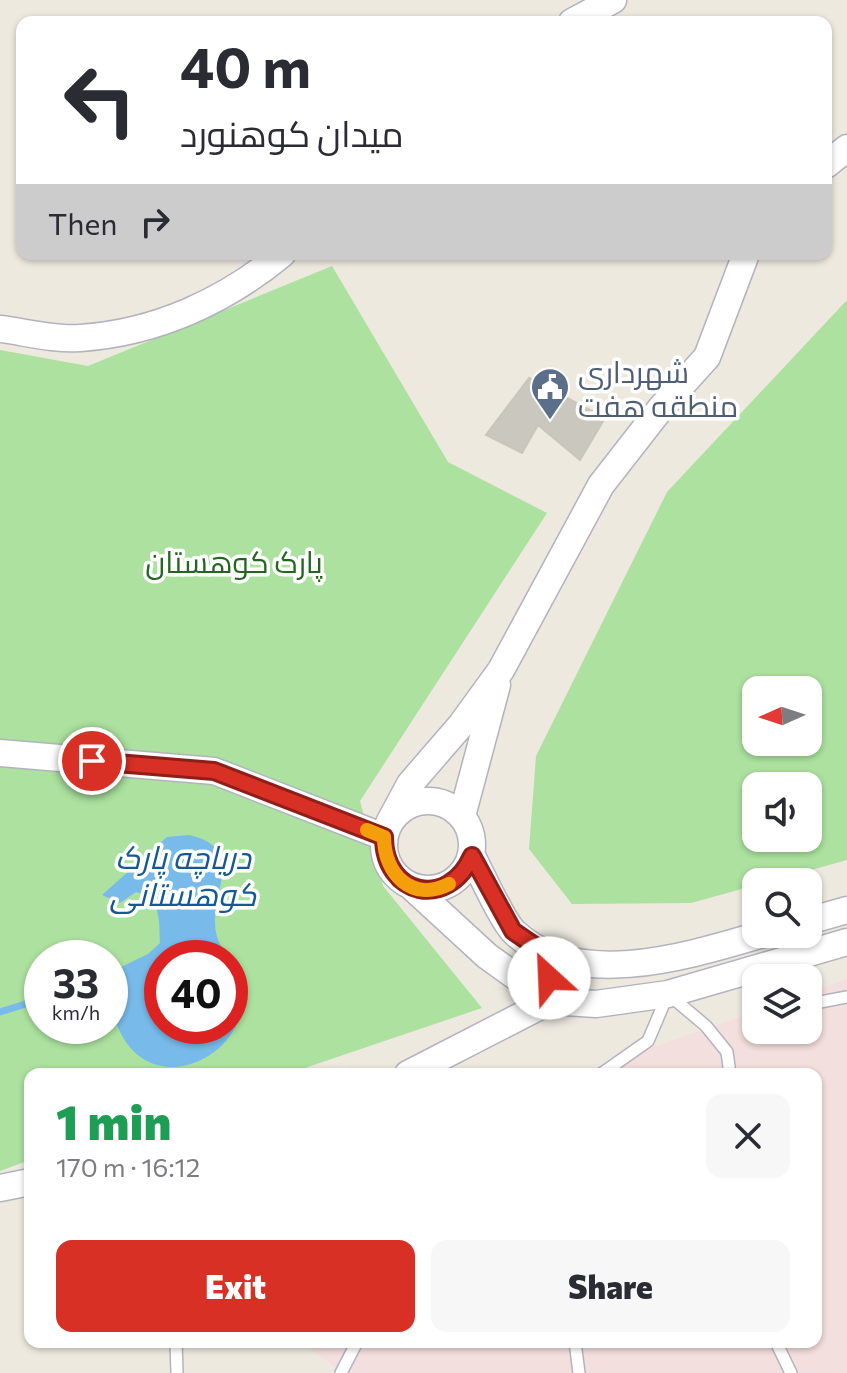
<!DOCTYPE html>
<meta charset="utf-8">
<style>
body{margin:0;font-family:Commissioner,Cairo,sans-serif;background:#f7f7f7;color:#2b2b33;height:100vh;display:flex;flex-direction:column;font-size:30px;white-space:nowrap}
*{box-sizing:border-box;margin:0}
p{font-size:26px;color:#7c7c81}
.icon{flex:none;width:44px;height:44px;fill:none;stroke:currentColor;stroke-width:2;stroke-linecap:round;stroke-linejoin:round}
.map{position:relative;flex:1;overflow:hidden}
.drawer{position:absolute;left:24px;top:1068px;width:798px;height:280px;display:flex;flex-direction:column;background:#fff;border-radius:16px;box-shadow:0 2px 6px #0004}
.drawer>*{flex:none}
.banner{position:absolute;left:16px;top:16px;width:816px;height:244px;border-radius:16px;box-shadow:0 2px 6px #0004;background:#fff;color:#2b2b33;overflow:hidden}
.needle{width:52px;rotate:267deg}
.tools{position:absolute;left:742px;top:676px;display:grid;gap:16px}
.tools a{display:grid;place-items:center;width:80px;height:80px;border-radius:16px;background:#fff;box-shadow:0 2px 6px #0004;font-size:40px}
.speed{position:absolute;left:24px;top:940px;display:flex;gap:16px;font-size:40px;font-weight:700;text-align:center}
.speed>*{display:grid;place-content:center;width:104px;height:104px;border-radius:50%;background:#fff;box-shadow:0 2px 6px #0004;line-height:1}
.speed small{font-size:20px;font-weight:400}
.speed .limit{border:12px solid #d22;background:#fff;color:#111}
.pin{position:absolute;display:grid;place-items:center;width:68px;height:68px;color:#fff;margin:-34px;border:4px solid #fff;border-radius:50%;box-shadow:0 2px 8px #0007}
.me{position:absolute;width:88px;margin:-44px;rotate:335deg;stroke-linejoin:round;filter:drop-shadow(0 0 6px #0008)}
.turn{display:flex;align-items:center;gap:28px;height:168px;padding:0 32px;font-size:36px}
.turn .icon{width:104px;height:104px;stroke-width:2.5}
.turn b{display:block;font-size:56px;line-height:68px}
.then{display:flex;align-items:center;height:76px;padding:0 32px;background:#0003;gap:16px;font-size:30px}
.round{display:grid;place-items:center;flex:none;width:84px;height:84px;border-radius:16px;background:#f7f7f7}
.summary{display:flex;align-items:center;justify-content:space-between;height:136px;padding:0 32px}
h1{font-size:48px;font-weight:800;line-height:60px;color:#1e9e55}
.primary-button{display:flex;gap:16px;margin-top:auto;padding:16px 32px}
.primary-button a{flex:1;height:92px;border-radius:16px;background:#d93025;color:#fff;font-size:32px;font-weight:800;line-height:92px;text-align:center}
.primary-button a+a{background:#f7f7f7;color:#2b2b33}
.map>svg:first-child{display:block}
</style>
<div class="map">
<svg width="847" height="1373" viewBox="0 0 847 1373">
<rect width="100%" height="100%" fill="#ede9df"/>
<!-- medical -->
<path fill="#f3dfdd" d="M847,979V1373H343L301,1342H816V1074H579L756,1011V1030H808V993Z"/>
<!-- green -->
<path fill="#ace19f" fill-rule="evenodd" d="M332,266L448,462L547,513L360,801L383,886L482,1008L287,1074H30V1160L0,1171V350L88,366ZM42,958H110V1026H42ZM162,958H230V1026H162Z
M847,300V860L768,882H756V885L691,903L572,904L529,849L536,756L667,492ZM756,690H808V742H756ZM756,786H808V838H756Z"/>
<!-- water -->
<path fill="#78bbea" d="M189,835C244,847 214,888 215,923C215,937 221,947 228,958H162V1026H230V961C282,1040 153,1117 117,1025C111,1008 117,986 117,969L148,954L160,943C159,922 162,898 136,892L120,903L102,895L167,837Z"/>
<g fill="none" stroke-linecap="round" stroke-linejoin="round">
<!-- stream -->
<path stroke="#78bbea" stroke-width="7" d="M110,978L117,976
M0,1012L42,999"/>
</g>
<!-- building -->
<path fill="#c9c7be" stroke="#c9c5b9" stroke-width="2" d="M529,378L605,418L580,460L538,425L522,453L486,435Z"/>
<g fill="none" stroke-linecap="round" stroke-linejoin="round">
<!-- service casing -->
<g stroke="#b3b3bf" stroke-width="14">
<path id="service" d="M815,1003L847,997
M601,1074L648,1041L668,994L706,1026L727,1052L730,1074
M176,1342L177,1373
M575,1342L579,1373
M776,1342L791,1373
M341,1373L357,1342"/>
</g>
<!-- tertiary casing -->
<g stroke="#b3b3bf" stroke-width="29">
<path id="tertiary" d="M572,22L613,0
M826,165L847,148
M0,329C25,332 54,340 80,338C155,333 224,302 282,254
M0,753L214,771L384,837
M384 845a44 44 0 1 1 88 0a44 44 0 1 1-88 0Z
M462,816L497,685
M389,823L410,784L461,725L501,670L601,485L661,408L707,357L746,254
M472,856C481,873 502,920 514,932C577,992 691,955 763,934
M412,887L487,956L550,1001L596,1004L668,994L847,942
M808,921L847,910
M408,1074L550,1001L548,955
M0,1188L30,1182"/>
</g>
<!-- service -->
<use href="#service" stroke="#fff" stroke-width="11"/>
<!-- tertiary -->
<use href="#tertiary" stroke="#fff" stroke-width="26"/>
</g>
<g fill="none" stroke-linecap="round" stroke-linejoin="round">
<!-- route casing -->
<g stroke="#8d1f18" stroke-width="20">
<path id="route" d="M92,761L214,771L384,837C384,896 448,910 472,856L513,931L548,955L549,978"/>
</g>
<!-- route -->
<use href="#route" stroke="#d93025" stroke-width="14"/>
<!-- slow -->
<path stroke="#f59e0b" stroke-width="14" d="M367,830L384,837C384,874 412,903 449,884"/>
</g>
<!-- icons -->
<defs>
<g id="civic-pin" transform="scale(2)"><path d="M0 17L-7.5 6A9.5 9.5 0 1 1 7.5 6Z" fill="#5c6f8a" stroke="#fff"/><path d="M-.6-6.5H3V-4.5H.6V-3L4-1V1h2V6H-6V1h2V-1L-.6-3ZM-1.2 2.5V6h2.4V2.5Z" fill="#fff"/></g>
</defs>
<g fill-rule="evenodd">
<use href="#civic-pin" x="550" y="387"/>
</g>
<g text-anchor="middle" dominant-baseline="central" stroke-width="7" stroke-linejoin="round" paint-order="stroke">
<!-- service labels -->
<g font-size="30" fill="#4e5e75" stroke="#fff" text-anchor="start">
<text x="578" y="370">شهرداری<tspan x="578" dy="34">منطقه هفت</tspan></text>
</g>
<!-- park labels -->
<g font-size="30" fill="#23671e" stroke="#fff">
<text x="234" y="560">پارک کوهستان</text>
</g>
<!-- water labels -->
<g font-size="32" font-style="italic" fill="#135899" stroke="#fff">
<text x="183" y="856">دریاچه پارک<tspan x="183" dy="37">کوهستانی</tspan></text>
</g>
</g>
</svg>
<div class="tools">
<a><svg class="needle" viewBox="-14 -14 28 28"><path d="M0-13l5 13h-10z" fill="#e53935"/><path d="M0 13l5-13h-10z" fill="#7c7c81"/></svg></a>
<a><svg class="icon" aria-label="sound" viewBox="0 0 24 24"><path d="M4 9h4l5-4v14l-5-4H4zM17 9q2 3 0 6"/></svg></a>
<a><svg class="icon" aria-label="search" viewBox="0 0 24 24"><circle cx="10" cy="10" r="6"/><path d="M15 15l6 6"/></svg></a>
<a><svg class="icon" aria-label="layers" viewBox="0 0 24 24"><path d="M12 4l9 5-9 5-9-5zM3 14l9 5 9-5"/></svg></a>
</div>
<div class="speed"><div>33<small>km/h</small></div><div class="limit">40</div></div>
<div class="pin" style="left:92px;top:761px;background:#d93025"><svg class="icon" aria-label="arrive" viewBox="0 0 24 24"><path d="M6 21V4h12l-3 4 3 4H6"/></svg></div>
<svg class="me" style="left:549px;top:978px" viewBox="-20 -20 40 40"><circle r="19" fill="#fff"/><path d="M0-13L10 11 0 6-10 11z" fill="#d93025"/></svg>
<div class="banner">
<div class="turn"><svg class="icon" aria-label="left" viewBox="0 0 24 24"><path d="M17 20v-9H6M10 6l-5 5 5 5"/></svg><div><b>40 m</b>میدان کوهنورد</div></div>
<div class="then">Then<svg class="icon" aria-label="right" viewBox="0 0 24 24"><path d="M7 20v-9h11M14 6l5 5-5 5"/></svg></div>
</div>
<section class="drawer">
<div class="summary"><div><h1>1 min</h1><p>170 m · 16:12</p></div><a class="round"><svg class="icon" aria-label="close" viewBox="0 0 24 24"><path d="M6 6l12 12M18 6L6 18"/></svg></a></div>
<div class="primary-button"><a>Exit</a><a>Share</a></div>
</section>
</div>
